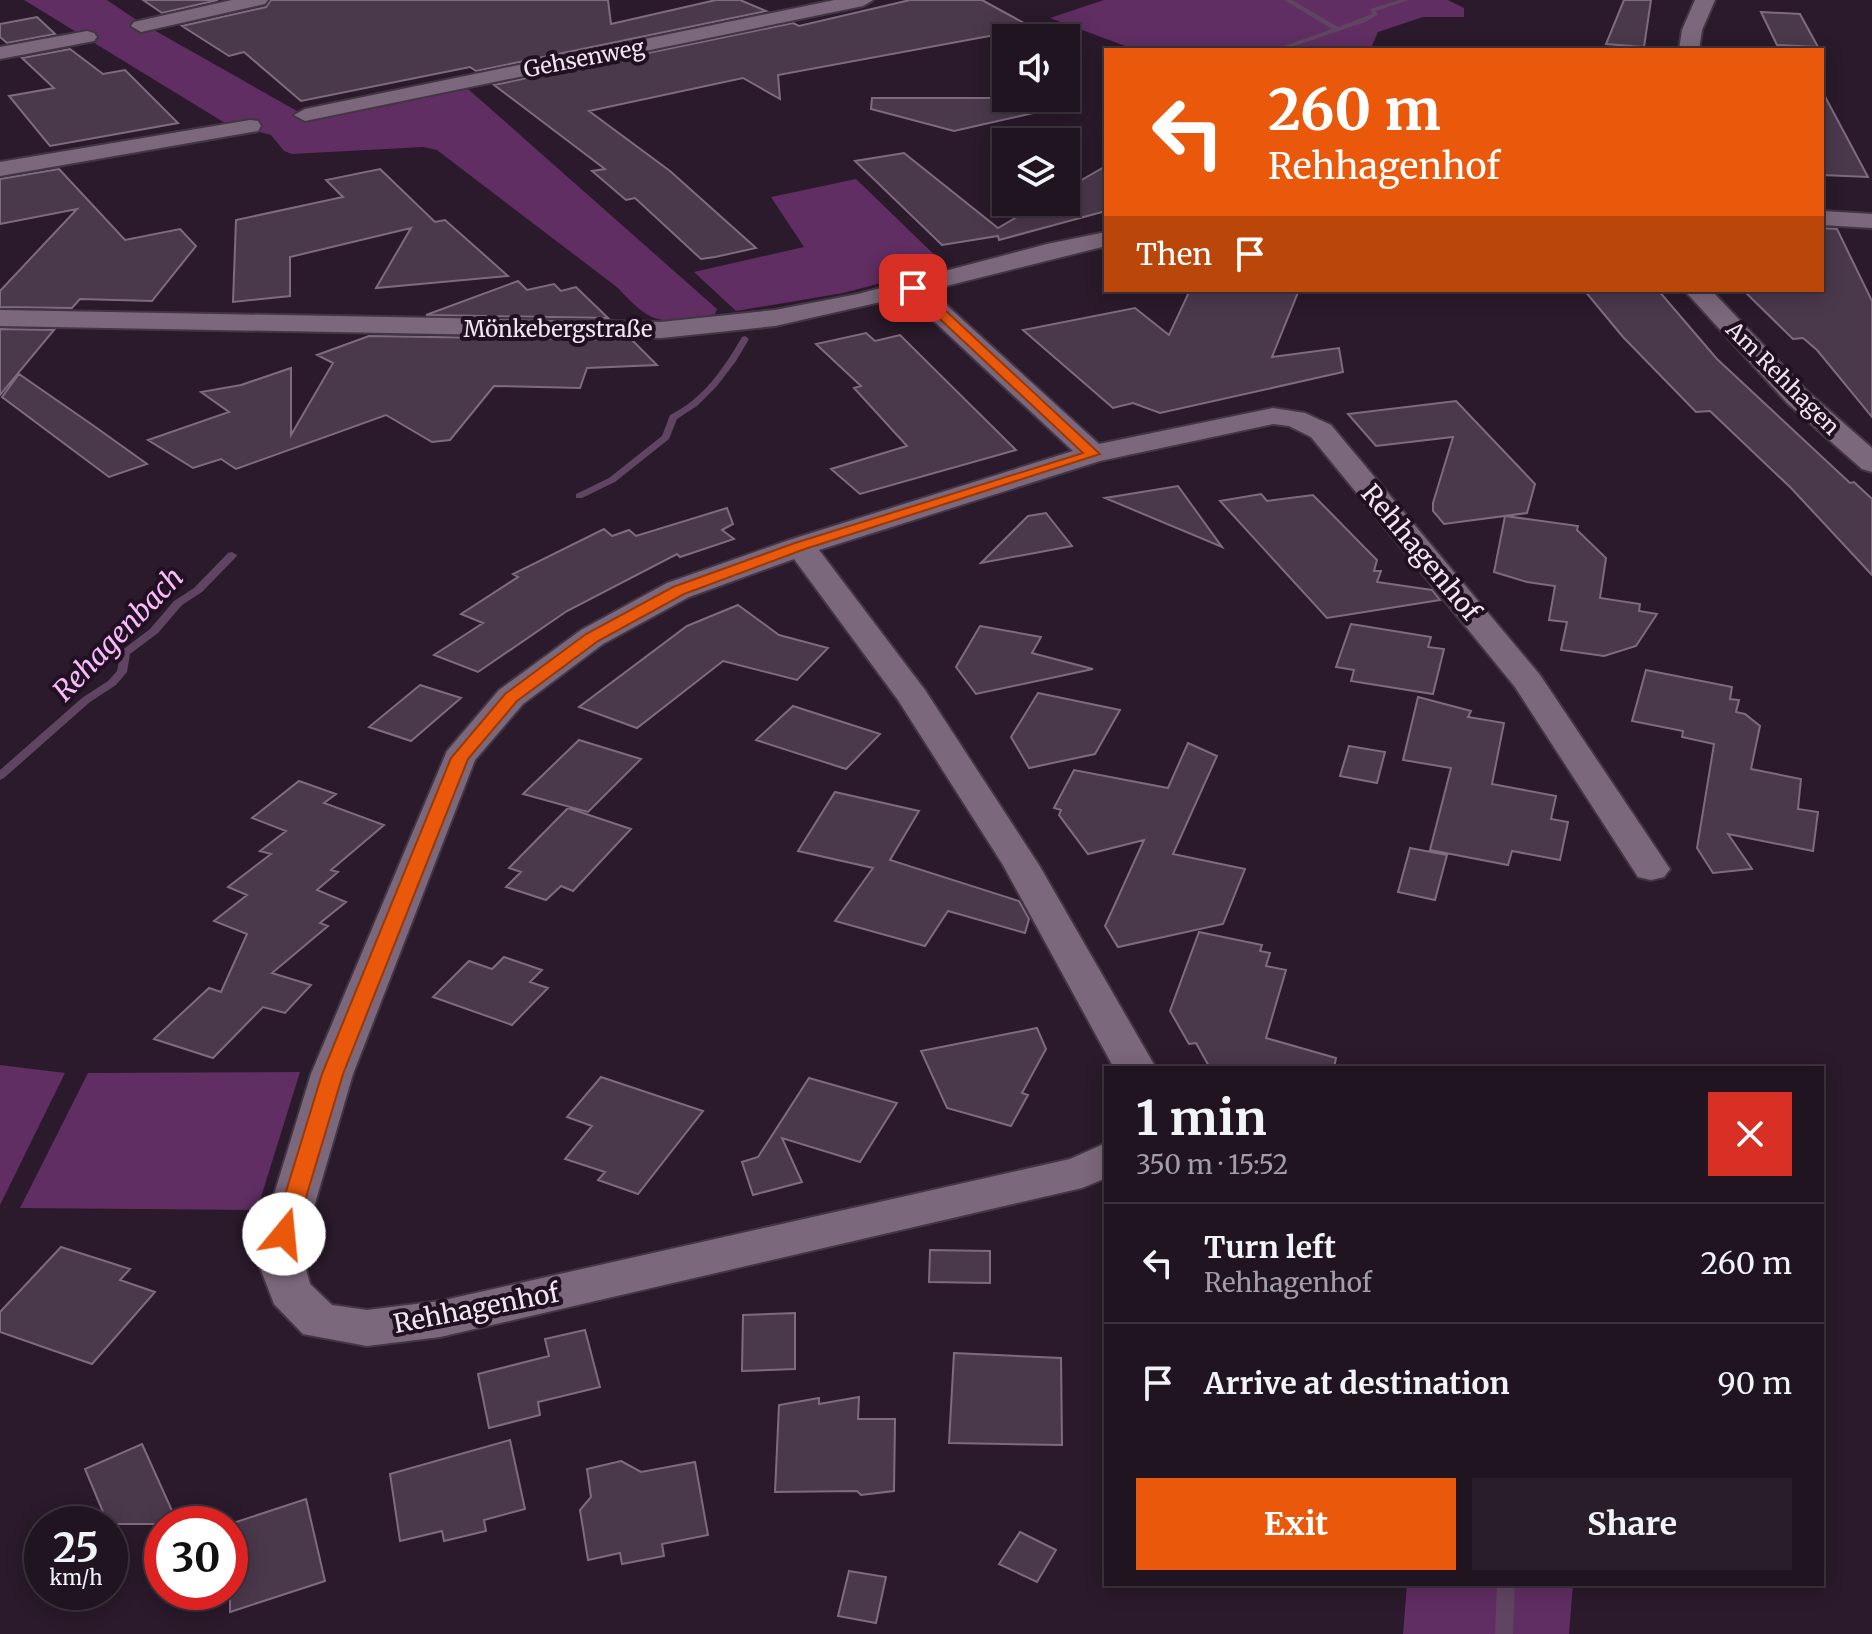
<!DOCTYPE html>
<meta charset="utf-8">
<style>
body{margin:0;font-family:Merriweather,serif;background:#281d29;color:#f1f3f6;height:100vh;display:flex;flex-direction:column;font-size:30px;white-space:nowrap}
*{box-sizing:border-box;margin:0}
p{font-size:26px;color:#a29ea5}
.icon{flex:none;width:44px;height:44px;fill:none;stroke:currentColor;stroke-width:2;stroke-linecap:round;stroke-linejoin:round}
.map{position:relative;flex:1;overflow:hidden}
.sheet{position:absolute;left:1104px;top:1066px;width:720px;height:520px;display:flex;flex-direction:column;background:#201420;border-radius:0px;box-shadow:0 4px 20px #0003,0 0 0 2px #3d333e}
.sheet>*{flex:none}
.guide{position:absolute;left:1104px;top:48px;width:720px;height:244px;border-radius:0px;box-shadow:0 4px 20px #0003,0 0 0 2px #3d333e;background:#ea580c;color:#fff;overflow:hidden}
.controls{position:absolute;left:992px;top:24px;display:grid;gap:16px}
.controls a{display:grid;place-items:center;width:88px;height:88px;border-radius:0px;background:#201420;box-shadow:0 4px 20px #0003,0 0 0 2px #3d333e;font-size:40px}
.speed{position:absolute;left:24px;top:1506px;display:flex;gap:16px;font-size:40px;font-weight:700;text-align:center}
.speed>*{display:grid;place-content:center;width:104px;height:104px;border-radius:50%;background:#201420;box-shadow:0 4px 20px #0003,0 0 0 2px #3d333e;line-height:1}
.speed small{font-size:20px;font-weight:400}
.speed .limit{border:12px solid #d22;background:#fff;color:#111}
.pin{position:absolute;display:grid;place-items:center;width:68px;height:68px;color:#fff;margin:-34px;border-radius:16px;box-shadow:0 4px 12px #0006}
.me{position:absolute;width:88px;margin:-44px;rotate:17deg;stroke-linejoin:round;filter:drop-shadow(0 0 6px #0008)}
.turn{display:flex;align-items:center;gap:28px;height:168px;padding:0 32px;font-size:36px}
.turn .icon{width:104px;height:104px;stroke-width:2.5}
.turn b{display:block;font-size:56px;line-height:68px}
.then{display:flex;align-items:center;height:76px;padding:0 32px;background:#0003;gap:16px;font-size:30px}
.round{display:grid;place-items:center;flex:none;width:84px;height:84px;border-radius:0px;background:#281d29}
.summary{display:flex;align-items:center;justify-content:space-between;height:136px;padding:0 32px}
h1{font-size:48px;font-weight:700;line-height:60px}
.action{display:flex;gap:16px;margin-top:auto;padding:16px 32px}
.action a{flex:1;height:92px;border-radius:0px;background:#ea580c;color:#fff;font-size:32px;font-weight:700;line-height:92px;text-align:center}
.action a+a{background:#281d29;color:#f1f3f6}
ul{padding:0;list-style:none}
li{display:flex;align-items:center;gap:24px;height:120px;padding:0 32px;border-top:2px solid #3d333e}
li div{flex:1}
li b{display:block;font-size:30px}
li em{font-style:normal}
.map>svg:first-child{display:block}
</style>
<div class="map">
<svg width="1872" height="1634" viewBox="0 0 1872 1634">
<rect width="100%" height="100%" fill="#2a1a2b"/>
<!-- green -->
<path fill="#602e62" d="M24,0H107L138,21L311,119L468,89L717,309L715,314C664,324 654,328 618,288L437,150L423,147L292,154L284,151L271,135L225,123Z
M1104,0H1448L1464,8V17H1423L1378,32L1370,50H1136L1050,18Z
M856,179L946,266L843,293L736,311L694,272L804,247L771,197Z
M0,1065L65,1073L0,1205Z
M300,1072L257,1210L20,1208L88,1073Z
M1407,1584H1573L1569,1634H1403Z"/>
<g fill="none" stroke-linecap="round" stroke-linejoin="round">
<!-- stream -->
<path fill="#604562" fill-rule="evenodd" d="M1284,0H1292L1338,27L1372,14L1370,9L1399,0H1409L1376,11L1378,15L1365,22L1283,50H1273L1332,29Z
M745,336L749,339L736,361L717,386L697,406L677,419L669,439L615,482L582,498H576V494L609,478L662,436L670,415C703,399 724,368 742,337Z
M232,552L237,555L236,557L202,592L182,605L158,633L130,654L127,672L116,685L90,702L4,778L0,780V770L82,698L108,681L117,671L121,651L150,629L174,601L194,588L228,553Z
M1497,1584H1515L1513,1634H1495Z"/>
</g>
<!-- building -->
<path fill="#4a384b" stroke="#7f6b80" stroke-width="2" d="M143,0H218L162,13Z
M271,0H608L611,24L716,0H740L766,11L476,71L470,67L301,101L244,52L229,56L182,26L266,7Z
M910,0H982L1033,28L778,75L780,99L743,78L589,111L670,171L756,248L715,257L701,259L635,198L626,200L592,171L605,169L494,85L793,23L799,26Z
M1624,0H1651L1644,47L1606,44Z
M1761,12L1800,14L1818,47L1777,45Z
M37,17L55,34L7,43L0,37V24Z
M70,49L103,74L125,70L178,123L50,146L9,96L54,88L22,58Z
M1822,91L1868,177L1822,175Z
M872,98H1036L1038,112L954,131L871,109Z
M904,153L998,228L1043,202H1066V189L1106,166V211L999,240L998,236L942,245L855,161Z
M59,169L125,240L180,229L196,246L152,301L80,299L72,308L0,307V291L77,209L0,224V179Z
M380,169L435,222L445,220L508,276L376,288L411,228L290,257V296L233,302L236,220L343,197L326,180Z
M1822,228L1837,229L1872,301V417L1817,350L1803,338L1793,339L1743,290H1822Z
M518,281L527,290L554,284L561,291L576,287L608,318L426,315Z
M1190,290H1299L1272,357L1339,348L1343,372L1160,413L1133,403L1113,408L1023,330L1135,308L1169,335Z
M1584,290H1658L1717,359L1850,483L1854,482L1872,499V575L1791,488L1710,411L1696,412L1623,337Z
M0,329L54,330L0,395Z
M866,333L875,341L900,335L1016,450L860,494L831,469L907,446L854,388L861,386L816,344Z
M369,336L632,340L657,365L587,368L580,388L494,386L450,440L432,442L386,415L236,469L221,459L193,468L148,440L229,412L201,392L241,385L291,368V435L333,363L317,355Z
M19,374L94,426L147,464L109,477L2,397Z
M1456,401L1535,484L1527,513L1444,524L1433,511V503L1453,437L1376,446L1348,414Z
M1178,486L1222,547L1105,498Z
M1261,494L1267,501L1313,495L1377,560L1374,571H1381L1377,582L1432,590L1440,600L1327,618L1220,501Z
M727,508L733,524L722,530L734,539L680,557L677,554L567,611L478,672L434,655L483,623L461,614L518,577L513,574L604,529L612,536L629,530L636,536Z
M1046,513L1072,546L981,563L1028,516Z
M1505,516L1578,526L1577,530L1606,558L1600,598L1640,604L1639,611L1657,614L1636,646L1604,656L1561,650L1567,622L1549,620L1555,586L1527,582L1494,572Z
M738,605L779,635L828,648L797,680L723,661L637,728L579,707L687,626Z
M1351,624L1431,637L1428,647L1444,649L1433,694L1351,681L1354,670L1336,667Z
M980,626L1041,637L1032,653L1093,669L976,694L956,667Z
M1646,670L1732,687L1730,699L1739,700L1736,712L1745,714L1760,726L1751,769L1801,779L1798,809L1818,812L1813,851L1728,834L1752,869L1713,873L1697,848L1714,744L1682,737L1683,731L1632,721Z
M420,685L461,698L411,741L369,727Z
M1038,693L1120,710L1095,754L1029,768L1011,737Z
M1418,697L1471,711L1468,717L1504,723L1492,784L1556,796L1551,819L1568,822L1560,860L1512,851L1508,865L1430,850L1451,768L1403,760Z
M793,706L880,734L846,769L756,740Z
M579,740L641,759L588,812L523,794Z
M1188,743L1217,756L1173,854L1245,869L1223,924L1118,947L1105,926L1144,840L1088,854L1059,815L1061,810L1054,808L1074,770L1168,788Z
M1349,746L1385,752L1377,783L1340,776Z
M299,781L336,794L324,803L384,825L331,870L338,872L317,890L346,902L320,923L328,926L272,973L311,985L285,1013L263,1007L213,1058L154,1039L209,988L221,992L247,934L214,921L247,895L228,887L271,854L260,851L286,831L252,818Z
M835,792L919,811L890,860L1019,901L1029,919L1025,933L948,911L925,946L835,921L873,868L798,851Z
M568,808L631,829L573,891L561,886L546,900L506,887L521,872L509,868Z
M1410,848L1447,855L1435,900L1398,892Z
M1199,932L1262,945L1260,951L1270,953L1266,966L1286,970L1266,1038L1336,1058L1334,1068H1210L1196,1043L1189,1044L1170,1011Z
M504,957L542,970L530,982L548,988L512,1025L433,997L469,961L492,969Z
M1037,1028L1046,1049L1022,1093L1028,1095L1011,1126L947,1108L921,1051Z
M601,1077L703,1111L638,1194L598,1180L605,1172L565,1159L592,1126L567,1117Z
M809,1078L897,1103L860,1162L782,1138L802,1182L753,1195L742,1162L758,1157Z
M61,1247L130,1269L120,1280L155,1292L92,1364L0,1332V1312Z
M930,1250L990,1251V1283L929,1282Z
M795,1313V1369L742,1371L743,1315Z
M585,1330L600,1387L538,1402L540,1415L489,1428L478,1374L549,1356L545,1339Z
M954,1353L1061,1358L1062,1445L949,1443Z
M859,1397L858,1419H895L894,1491L861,1495L857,1491L775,1492L779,1405L819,1398V1404Z
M510,1440L525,1509L484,1520L486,1531L444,1541L442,1531L400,1541L390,1474Z
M142,1444L178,1524H108L85,1469Z
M621,1461L641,1472L695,1462L708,1535L662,1544L664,1556L622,1564L620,1553L588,1560L580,1510L591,1497L587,1469Z
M306,1499L325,1581L230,1612V1524Z
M1020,1532L1056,1550L1037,1582L999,1564Z
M849,1571L886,1577L876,1623L838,1616Z"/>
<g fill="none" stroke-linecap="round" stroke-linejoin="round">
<!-- minor casing -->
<g stroke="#433644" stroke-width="4">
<path id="minor" d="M232,0H268L265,4L141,32L131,26L134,22Z
M835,0H873L863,6L305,121L294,115L305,109Z
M1695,0H1715L1702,30L1699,50H1679L1682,30Z
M87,31L94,33L97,37L94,41L0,59V47Z
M250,120L258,121L261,126L258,131L0,176V162Z
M1822,211L1872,214V228L1822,225Z
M1106,232V246L930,290L1099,444L1273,408L1305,413L1331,425L1540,675L1670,869L1664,877L1651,880L1638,877L1515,687L1311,437L1289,426L1273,424L1100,461L819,550L925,690L1039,865L1156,1068H1114L1003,865L898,700L794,559L689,597L603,644L523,704L475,760L353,1074L306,1234L304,1262L310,1284L332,1305L367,1310L440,1301L1070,1159L1106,1143V1178L1082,1188L440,1337L367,1346L303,1334L274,1304L258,1262L262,1234L311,1074L447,751L499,690L581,630L667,583L789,540L1073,451L907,296L775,326L661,338L0,326V310L661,322L775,310L858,294L1047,244Z
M1684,290H1711L1807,391L1872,448V472L1862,469L1787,403Z"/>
</g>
<!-- minor -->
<use href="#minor" fill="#7c687c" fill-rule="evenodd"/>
</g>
<!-- route -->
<path fill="#ea580c" stroke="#983908" stroke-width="2" d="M909,285H918L1100,454L805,549L684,594L598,641L517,701L468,759L343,1074L295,1234L292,1240L284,1242L276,1240L273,1234L322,1074L451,758L505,694L586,634L673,587L795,543L1083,453L909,290Z"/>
<g text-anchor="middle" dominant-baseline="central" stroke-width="8" stroke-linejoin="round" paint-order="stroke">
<!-- far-street labels -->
<g font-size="22" fill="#f1e6f1" stroke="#201021">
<text transform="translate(584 58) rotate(-11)">Gehsenweg</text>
<text x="558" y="329">Mönkebergstraße</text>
<text transform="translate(1783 378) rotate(45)">Am Rehhagen</text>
</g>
<!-- street labels -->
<g font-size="26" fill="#f1e6f1" stroke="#201021">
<text transform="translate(1421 552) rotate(50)">Rehhagenhof</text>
<text transform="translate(476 1308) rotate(-11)">Rehhagenhof</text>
</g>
<!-- water labels -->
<g font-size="28" font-style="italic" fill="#f9bbfb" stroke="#201021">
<text transform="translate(118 634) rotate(-46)">Rehagenbach</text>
</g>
</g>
</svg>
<div class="controls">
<a><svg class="icon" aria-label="sound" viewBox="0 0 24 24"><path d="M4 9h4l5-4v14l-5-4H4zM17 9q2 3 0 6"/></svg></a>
<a><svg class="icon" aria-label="layers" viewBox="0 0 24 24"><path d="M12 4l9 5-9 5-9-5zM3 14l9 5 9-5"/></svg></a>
</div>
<div class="speed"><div>25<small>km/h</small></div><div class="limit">30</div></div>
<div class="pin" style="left:913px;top:288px;background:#d93025"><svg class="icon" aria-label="arrive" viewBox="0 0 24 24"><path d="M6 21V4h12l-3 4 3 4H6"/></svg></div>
<svg class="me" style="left:284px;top:1234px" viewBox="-20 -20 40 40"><circle r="19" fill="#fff"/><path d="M0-13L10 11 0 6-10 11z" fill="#ea580c"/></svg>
<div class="guide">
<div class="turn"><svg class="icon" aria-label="left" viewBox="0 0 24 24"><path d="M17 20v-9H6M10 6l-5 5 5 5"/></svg><div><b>260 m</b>Rehhagenhof</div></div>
<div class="then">Then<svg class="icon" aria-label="arrive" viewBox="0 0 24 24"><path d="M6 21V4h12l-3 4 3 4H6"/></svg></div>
</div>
<section class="sheet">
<div class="summary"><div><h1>1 min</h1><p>350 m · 15:52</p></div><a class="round" style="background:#d93025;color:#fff"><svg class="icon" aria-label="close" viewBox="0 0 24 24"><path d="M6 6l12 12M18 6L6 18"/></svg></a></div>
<ul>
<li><svg class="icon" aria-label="left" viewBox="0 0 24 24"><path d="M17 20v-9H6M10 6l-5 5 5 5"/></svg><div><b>Turn left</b><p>Rehhagenhof</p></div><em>260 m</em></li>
<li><svg class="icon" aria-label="arrive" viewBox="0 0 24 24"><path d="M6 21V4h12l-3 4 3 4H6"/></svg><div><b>Arrive at destination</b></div><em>90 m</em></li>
</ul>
<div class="action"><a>Exit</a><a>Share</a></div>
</section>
</div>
